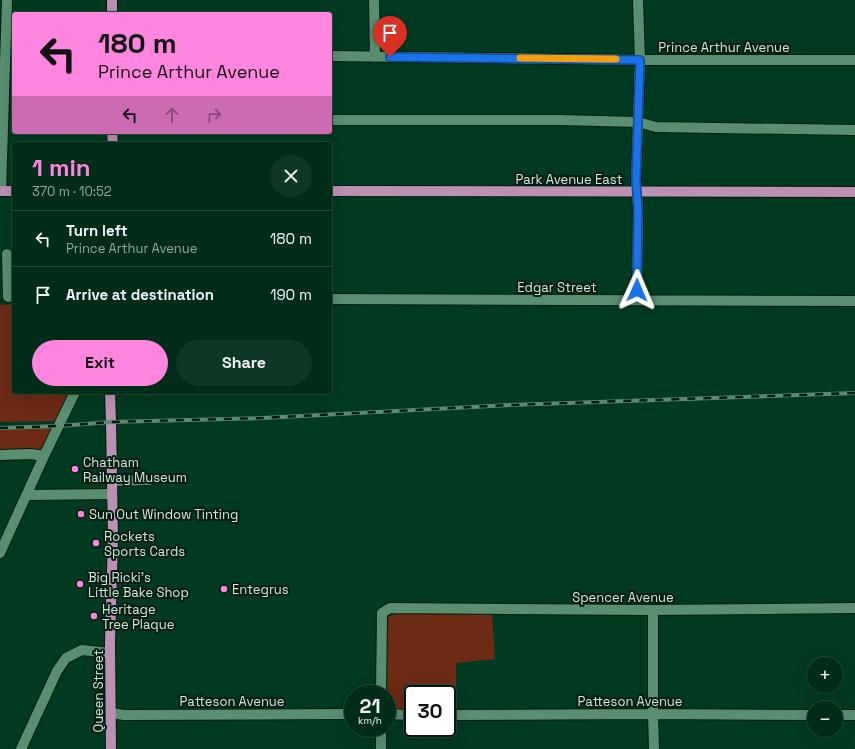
<!DOCTYPE html>
<meta charset="utf-8">
<style>
body{margin:0;font-family:"Space Grotesk",sans-serif;background:#0e3825;color:#f1f3f6;height:100vh;display:flex;flex-direction:column;font-size:15px;white-space:nowrap}
*{box-sizing:border-box;margin:0}
p{font-size:13px;color:#95a7a2}
.icon{flex:none;width:22px;height:22px;fill:none;stroke:currentColor;stroke-width:2;stroke-linecap:round;stroke-linejoin:round}
.map{position:relative;flex:1;overflow:hidden}
.sheet{position:absolute;left:12px;top:142px;width:320px;height:252px;display:flex;flex-direction:column;background:#002c18;border-radius:4px;box-shadow:0 4px 16px #0002,0 0 0 1px #224837}
.sheet>*{flex:none}
.banner{position:absolute;left:12px;top:12px;width:320px;height:122px;border-radius:4px;box-shadow:0 4px 16px #0002,0 0 0 1px #224837;background:#ff85df;color:#111;overflow:hidden}
.tools{position:absolute;left:807px;top:657px;display:grid;gap:8px}
.tools a{display:grid;place-items:center;width:36px;height:36px;border-radius:50%;background:#002c18;box-shadow:0 4px 16px #0002,0 0 0 1px #224837;font-size:20px}
.speed{position:absolute;left:344px;top:685px;display:flex;gap:8px;font-size:20px;font-weight:700;text-align:center}
.speed>*{display:grid;place-content:center;width:52px;height:52px;border-radius:50%;background:#002c18;box-shadow:0 4px 16px #0002,0 0 0 1px #224837;line-height:1}
.speed small{font-size:10px;font-weight:400}
.speed .limit{border:2px solid #111;border-radius:6px;background:#fff;color:#111}
.pin{position:absolute;display:grid;place-items:center;width:34px;height:34px;color:#fff;margin:-41px -17px;border-radius:50% 50% 50% 0;rotate:-45deg;box-shadow:0 0 4px #0007}
.pin .icon{rotate:45deg}
.me{position:absolute;width:44px;margin:-22px;rotate:1deg;stroke-linejoin:round;filter:drop-shadow(0 0 3px #0008)}
.turn{display:flex;align-items:center;gap:14px;height:84px;padding:0 20px;font-size:18px}
.turn .icon{width:52px;height:52px;stroke-width:2.5}
.turn b{display:block;font-size:28px;line-height:34px}
.lanes{display:flex;align-items:center;height:38px;padding:0 20px;background:#0003;justify-content:center;gap:20px;direction:ltr}
.lanes .off{opacity:.35}
.round{display:grid;place-items:center;flex:none;width:42px;height:42px;border-radius:21px;background:#0e3825}
.head{display:flex;align-items:center;justify-content:space-between;height:68px;padding:0 20px}
h1{font-size:24px;font-weight:700;line-height:30px;color:#ff85df}
.action{display:flex;gap:8px;margin-top:auto;padding:8px 20px}
.action a{flex:1;height:46px;border-radius:24px;background:#ff85df;color:#111;font-size:16px;font-weight:700;line-height:46px;text-align:center}
.action a+a{background:#0e3825;color:#f1f3f6}
ul{padding:0;list-style:none}
li{display:flex;align-items:center;gap:12px;height:56px;padding:0 20px;border-top:1px solid #224837}
li div{flex:1}
li b{display:block;font-size:15px}
li em{font-style:normal}
.map>svg:first-child{display:block}
</style>
<div class="map">
<svg width="855" height="749" viewBox="0 0 855 749">
<rect width="100%" height="100%" fill="#003a20"/>
<!-- green -->
<path fill="#6d2a15" d="M14,304V392H68L55,421L0,422V305Z
M52,428L42,448L37,453L0,456V430Z
M394,614H492L495,659L456,663V709H447V694H413V709H391L387,707L385,622L388,617Z"/>
<g fill="none" stroke-linecap="round" stroke-linejoin="round">
<!-- minor casing -->
<g stroke="#021d0f" stroke-width="12">
<path id="minor" d="M374,0L375,57
M330,56L650,60H855
M330,120H559L638,122L656,127L855,130
M1,191L7,0
M7,254L8,297
M330,299L855,301
M636,300L637,289L638,209L636,180L640,60L638,0
M0,455L31,454L44,456
M112,481L149,480
M27,495L112,494
M0,553L44,456L75,392
M653,610V714L654,749
M381,694L382,613L390,608L653,610L855,608
M111,713L124,715L353,714
M387,714L413,715
M447,715L653,714L814,715
M836,715H855
M21,749L57,671L66,658L82,650L110,653
M381,749V728"/>
</g>
<!-- major casing -->
<g stroke="#021d0f" stroke-width="12">
<path id="major" d="M112,14V0
M112,132L113,144
M0,191H14
M330,191L855,192
M110,392L111,422L113,538L110,642L111,749"/>
</g>
<!-- minor -->
<use href="#minor" stroke="#598e70" stroke-width="10"/>
<!-- major -->
<use href="#major" stroke="#bb90b3" stroke-width="10"/>
<!-- rail casing -->
<g stroke="#5e8a74" stroke-width="4">
<path id="rail" d="M0,428L59,426L111,422L263,418L510,405L855,393"/>
</g>
<!-- rail -->
<use href="#rail" stroke="#061c11" stroke-width="2.5" stroke-dasharray="8" stroke-linecap="butt"/>
</g>
<g fill="none" stroke-linecap="round" stroke-linejoin="round">
<!-- route casing -->
<g stroke="#114b97" stroke-width="10">
<path id="route" d="M390,57L640,60L636,180L638,209L637,290"/>
</g>
<!-- route -->
<use href="#route" stroke="#1a73e8" stroke-width="7"/>
<!-- slow -->
<path stroke="#f59e0b" stroke-width="7" d="M520,58L616,59"/>
</g>
<!-- markers -->
<g fill="#ff85df" stroke="#061c11" stroke-width="1.5">
<circle cx="75" cy="469" r="4"/>
<circle cx="81" cy="514" r="4"/>
<circle cx="96" cy="543" r="4"/>
<circle cx="80" cy="584" r="4"/>
<circle cx="224" cy="589" r="4"/>
<circle cx="94" cy="616" r="4"/>
</g>
<g text-anchor="middle" dominant-baseline="central" stroke-width="4" stroke-linejoin="round" paint-order="stroke">
<!-- street labels -->
<g font-size="13" fill="#d0ebda" stroke="#061c11">
<text x="724" y="47">Prince Arthur Avenue</text>
<text x="569" y="179">Park Avenue East</text>
<text x="557" y="287">Edgar Street</text>
<text x="623" y="597">Spencer Avenue</text>
<text transform="translate(98 691) rotate(-90)">Queen Street</text>
<text x="232" y="701">Patteson Avenue</text>
<text x="630" y="701">Patteson Avenue</text>
</g>
<!-- poi labels -->
<g font-size="13" fill="#d0ebda" stroke="#061c11" text-anchor="start">
<text x="83" y="462">Chatham<tspan x="83" dy="15">Railway Museum</tspan></text>
<text x="89" y="514">Sun Out Window Tinting</text>
<text x="104" y="536">Rockets<tspan x="104" dy="15">Sports Cards</tspan></text>
<text x="88" y="577">Big Ricki's<tspan x="88" dy="15">Little Bake Shop</tspan></text>
<text x="232" y="589">Entegrus</text>
<text x="102" y="609">Heritage<tspan x="102" dy="15">Tree Plaque</tspan></text>
</g>
</g>
</svg>
<div class="tools">
<a>+</a>
<a>−</a>
</div>
<div class="speed"><div>21<small>km/h</small></div><div class="limit">30</div></div>
<div class="pin" style="left:390px;top:57px;background:#d93025"><svg class="icon" aria-label="arrive" viewBox="0 0 24 24"><path d="M6 21V4h12l-3 4 3 4H6"/></svg></div>
<svg class="me" style="left:637px;top:290px" viewBox="-20 -20 40 40"><path d="M0-17L14 15 0 8-14 15z" fill="#1a73e8" stroke="#fff" stroke-width="4"/></svg>
<div class="banner">
<div class="turn"><svg class="icon" aria-label="left" viewBox="0 0 24 24"><path d="M17 20v-9H6M10 6l-5 5 5 5"/></svg><div><b>180 m</b>Prince Arthur Avenue</div></div>
<div class="lanes"><svg class="icon" aria-label="left" viewBox="0 0 24 24"><path d="M17 20v-9H6M10 6l-5 5 5 5"/></svg><svg class="icon off" aria-label="ahead" viewBox="0 0 24 24"><path d="M12 20V5M6 11l6-6 6 6"/></svg><svg class="icon off" aria-label="right" viewBox="0 0 24 24"><path d="M7 20v-9h11M14 6l5 5-5 5"/></svg></div>
</div>
<section class="sheet">
<div class="head"><div><h1>1 min</h1><p>370 m · 10:52</p></div><a class="round"><svg class="icon" aria-label="close" viewBox="0 0 24 24"><path d="M6 6l12 12M18 6L6 18"/></svg></a></div>
<ul>
<li><svg class="icon" aria-label="left" viewBox="0 0 24 24"><path d="M17 20v-9H6M10 6l-5 5 5 5"/></svg><div><b>Turn left</b><p>Prince Arthur Avenue</p></div><em>180 m</em></li>
<li><svg class="icon" aria-label="arrive" viewBox="0 0 24 24"><path d="M6 21V4h12l-3 4 3 4H6"/></svg><div><b>Arrive at destination</b></div><em>190 m</em></li>
</ul>
<div class="action"><a>Exit</a><a>Share</a></div>
</section>
</div>
